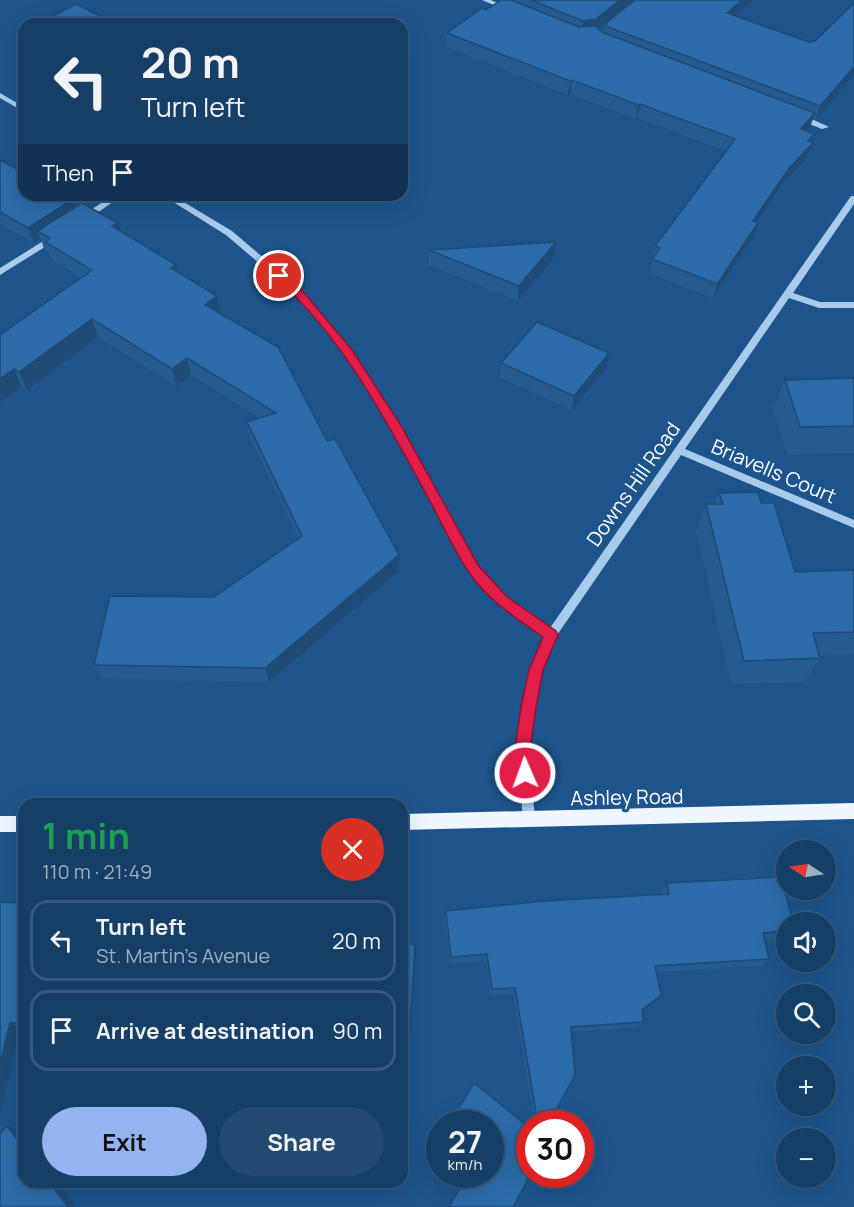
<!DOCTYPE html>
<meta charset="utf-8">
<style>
body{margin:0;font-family:Manrope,sans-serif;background:#234a71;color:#f1f3f6;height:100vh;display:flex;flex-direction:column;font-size:22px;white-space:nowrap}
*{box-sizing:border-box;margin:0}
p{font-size:20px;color:#9eafc0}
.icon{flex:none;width:33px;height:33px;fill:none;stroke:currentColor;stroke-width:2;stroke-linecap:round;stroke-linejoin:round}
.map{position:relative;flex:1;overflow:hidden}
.panel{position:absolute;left:18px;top:798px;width:390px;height:390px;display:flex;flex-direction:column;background:#163f68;border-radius:18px;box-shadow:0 6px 24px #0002,0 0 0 2px #35587c}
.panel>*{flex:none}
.top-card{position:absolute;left:18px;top:18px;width:390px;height:183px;border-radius:18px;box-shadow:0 6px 24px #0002,0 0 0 2px #35587c;background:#163f68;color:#f1f3f6;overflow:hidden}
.needle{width:39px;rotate:282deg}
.controls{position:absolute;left:776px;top:840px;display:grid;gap:12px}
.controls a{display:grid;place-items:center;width:60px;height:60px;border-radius:50%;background:#163f68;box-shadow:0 6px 24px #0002,0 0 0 2px #35587c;font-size:30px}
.speed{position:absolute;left:426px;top:1110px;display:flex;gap:12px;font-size:30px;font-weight:700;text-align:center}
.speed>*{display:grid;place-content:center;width:78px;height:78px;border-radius:50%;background:#163f68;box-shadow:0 6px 24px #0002,0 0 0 2px #35587c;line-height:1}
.speed small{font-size:15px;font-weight:400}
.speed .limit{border:9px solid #d22;background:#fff;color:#111}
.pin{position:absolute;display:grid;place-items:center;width:51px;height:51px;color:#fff;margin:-26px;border:3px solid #fff;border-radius:50%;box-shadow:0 2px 6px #0007}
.me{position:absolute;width:66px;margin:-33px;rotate:358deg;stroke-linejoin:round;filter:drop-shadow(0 0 4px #0008)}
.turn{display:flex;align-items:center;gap:21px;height:126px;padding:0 24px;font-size:27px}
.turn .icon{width:78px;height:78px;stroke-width:2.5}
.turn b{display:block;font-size:42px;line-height:51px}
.then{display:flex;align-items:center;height:57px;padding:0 24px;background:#0003;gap:12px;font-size:22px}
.round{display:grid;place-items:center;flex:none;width:63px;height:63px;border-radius:32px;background:#234a71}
.overview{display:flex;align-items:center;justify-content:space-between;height:102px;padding:0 24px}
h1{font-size:36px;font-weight:700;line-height:45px;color:#1e9e55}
.cta{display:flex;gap:12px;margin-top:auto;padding:12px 24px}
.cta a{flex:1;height:69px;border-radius:36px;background:#95b2f1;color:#111;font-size:24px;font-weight:700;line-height:69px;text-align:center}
.cta a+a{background:#234a71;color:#f1f3f6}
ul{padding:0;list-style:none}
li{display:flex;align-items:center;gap:18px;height:81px;margin:0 12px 9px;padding:0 12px;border:3px solid #35587c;border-radius:18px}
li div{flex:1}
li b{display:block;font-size:22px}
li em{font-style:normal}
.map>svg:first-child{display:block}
</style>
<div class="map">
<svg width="854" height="1207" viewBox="0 0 854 1207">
<rect width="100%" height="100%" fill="#1d548b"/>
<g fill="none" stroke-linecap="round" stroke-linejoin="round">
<!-- minor -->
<path fill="#a8cbec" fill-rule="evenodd" d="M482,0H491L510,9L505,10Z
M0,93L24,107V112L0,98Z
M797,115H803L829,127L822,129L797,119Z
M114,195H123L87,220H81V216Z
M162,195H172L232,231L299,288L351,350L398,425L477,566L506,598L550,628L851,196H854V204L793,293L820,302H854V308H819L789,298L685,449L854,520V528L681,455L555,638L541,670L529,749L535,820L533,824L529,826L525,824L523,820L517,749L531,670L545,637L498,604L469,572L391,429L345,354L293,292L226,235Z
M53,235L56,236V240L0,275V268Z"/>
<!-- major -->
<path fill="#eef6ff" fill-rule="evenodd" d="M854,803V819L402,830V814Z
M0,816H24V832H0Z"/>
</g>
<!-- wall -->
<path fill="#265c91" d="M512,0H634L598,28L605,33L606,23L735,16L809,42L815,41L854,75L816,120L813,118L810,127L806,131L814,134L811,142L813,143L808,157L784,182L757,222L758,223L754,237L713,298L649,273L655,246L726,151L637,118L636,119L570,94L568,95L447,47V33L486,10Z
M0,160L73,199L76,207L120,231L178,273L221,314L327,441L399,555V571L269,682L102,679L94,665L214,597L298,538L250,439L247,422L260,418L191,375L177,387L98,337L27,390L22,386L0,402V335L81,278L52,259L49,252L44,249L41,239L34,243L0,224Z
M429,250L554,258L518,301L429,265Z
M501,363L606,368L572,410L500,378Z
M854,378V453L787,455L773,409L785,380Z
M719,493L761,503L795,572L854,570V655L820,656V658L805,682L731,684L696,531L706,504H715Z
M667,883L786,931V938L764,939L769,959L761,966L656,972L655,1001L642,1011L643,1022L638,1027L571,1032L548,1124H535L513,994L490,996L486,961L450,964L445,919L446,911L662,894L661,892Z
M24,903V1028H21L0,1114Z
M402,944H415L409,1050H402Z
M440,1138V1157L433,1151V1148Z"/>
<!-- shaded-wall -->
<path fill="#1f4b76" d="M620,0H634L594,32L581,34L583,21Z
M742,0H754L724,26L727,13Z
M854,67V75L816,120L820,106Z
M572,80L570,94L568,95L570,81Z
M640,104L637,118L636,119L638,105Z
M815,113L810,127L796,143L801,129Z
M814,134L810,146L813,143L808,157L784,182L748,235L753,221L808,141Z
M73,199L79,215L37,231L41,239L34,243L28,228Z
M118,223L123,241L112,226Z
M758,223L754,237L713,298L717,284Z
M556,242L554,258L518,301L519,286Z
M176,265L180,283L171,268Z
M217,296L221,314L205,305Z
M92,319L98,337L27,390L19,372Z
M609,353L606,368L572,410L574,396Z
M187,358L191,375L177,387L172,369Z
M14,369L22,386L0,402V379Z
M399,555V571L269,682L265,668Z
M415,944L416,952L409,1050V1045Z
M661,995L655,1001L637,1015L642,1010Z
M10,1023L21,1028L0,1114V1063Z
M7,1126L18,1129L24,1137V1149Z
M49,1182H58L77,1207H68Z"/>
<!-- building -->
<path fill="#2c6ba9" stroke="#1f4b76" stroke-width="1.5" d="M501,0H511L579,27L596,26L602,32L815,113L801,129L814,134L808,141L813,143L789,168L753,221L758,223L717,284L652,259L660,248L655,246L735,139L640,104L638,105L572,80L570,81L447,33L482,8L486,10Z
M531,0H620L596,19L583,21Z
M635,0H742L727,13L809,42L815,41L854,3V67L820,106L608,27L606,23Z
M76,4L116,24H37Z
M0,160L24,173V195H65L73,199L28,228L0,212Z
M82,203L118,223L112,226L176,265L171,268L217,296L205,305L278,347L327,441L335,439L399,555L265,668L94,665L110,596L214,597L302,536L247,422L276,413L187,358L172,369L92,319L19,372L14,369L0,379V335L92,270L45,242L50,238L37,231Z
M556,242L519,286L429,250Z
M537,322L609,353L574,396L501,363Z
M854,378V426L800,427L785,380Z
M758,492L761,503H774L795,572L854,570V632L813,633L820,658L744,661L706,504H723L719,493Z
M781,877L793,922H786V931L763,933L769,959L655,966L661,995L642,1010L643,1022L571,1027L575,1075L548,1124H538L515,988L492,989L487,954L451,957L446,911L545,901L669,894L667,883Z
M0,902L24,903V1023H10L0,1063Z
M402,944H415L409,1045H402Z
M474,1083L530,1128V1174H531L513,1207H449L467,1176L465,1174H490V1124H449Z
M7,1126L24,1149V1182H49L68,1207H0V1133Z
M440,1138V1154L433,1148Z"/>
<!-- route -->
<path fill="#e11d48" stroke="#92132f" stroke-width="1.5" d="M279,272L300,288L352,350L400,424L478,565L507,597L556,631L558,635L543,670L536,707L530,749L532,773L530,778L525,780L519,778L515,749L521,707L529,670L543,637C516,618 487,600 468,571C454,550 443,526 431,503C388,424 344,338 276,278L274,276Z"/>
<g text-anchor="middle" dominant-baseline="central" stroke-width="6" stroke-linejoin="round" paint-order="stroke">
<!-- street labels -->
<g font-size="20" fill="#fff" stroke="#1d548b">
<text transform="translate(774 471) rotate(23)">Briavells Court</text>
<text transform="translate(633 484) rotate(-55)">Downs Hill Road</text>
<text transform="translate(627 797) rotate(-1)">Ashley Road</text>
</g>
</g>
</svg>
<div class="controls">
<a><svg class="needle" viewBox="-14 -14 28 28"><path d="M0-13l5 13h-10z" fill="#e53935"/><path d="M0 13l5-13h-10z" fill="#9eafc0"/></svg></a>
<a><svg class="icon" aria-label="sound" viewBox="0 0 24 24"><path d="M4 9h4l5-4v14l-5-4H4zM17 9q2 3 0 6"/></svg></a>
<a><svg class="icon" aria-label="search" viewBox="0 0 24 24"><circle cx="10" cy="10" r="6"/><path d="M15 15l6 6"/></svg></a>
<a>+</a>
<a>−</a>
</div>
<div class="speed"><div>27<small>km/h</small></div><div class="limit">30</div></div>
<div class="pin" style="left:279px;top:276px;background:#d93025"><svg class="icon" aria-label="arrive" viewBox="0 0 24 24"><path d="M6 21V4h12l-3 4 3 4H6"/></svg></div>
<svg class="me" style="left:525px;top:773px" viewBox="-20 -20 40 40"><circle r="17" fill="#e11d48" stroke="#fff" stroke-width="3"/><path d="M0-11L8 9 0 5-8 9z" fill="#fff"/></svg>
<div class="top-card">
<div class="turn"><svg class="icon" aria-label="left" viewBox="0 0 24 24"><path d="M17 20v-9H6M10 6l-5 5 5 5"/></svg><div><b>20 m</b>Turn left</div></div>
<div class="then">Then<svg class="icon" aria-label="arrive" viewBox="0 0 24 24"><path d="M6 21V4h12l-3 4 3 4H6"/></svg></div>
</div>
<section class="panel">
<div class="overview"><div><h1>1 min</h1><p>110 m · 21:49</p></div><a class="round" style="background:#d93025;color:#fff"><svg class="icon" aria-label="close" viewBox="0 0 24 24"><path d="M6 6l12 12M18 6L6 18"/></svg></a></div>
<ul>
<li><svg class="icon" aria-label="left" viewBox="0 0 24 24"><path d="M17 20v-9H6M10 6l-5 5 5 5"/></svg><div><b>Turn left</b><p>St. Martin's Avenue</p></div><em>20 m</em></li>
<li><svg class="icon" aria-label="arrive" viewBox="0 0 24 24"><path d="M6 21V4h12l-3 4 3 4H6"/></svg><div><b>Arrive at destination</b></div><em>90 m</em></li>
</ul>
<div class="cta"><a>Exit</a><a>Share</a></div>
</section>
</div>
